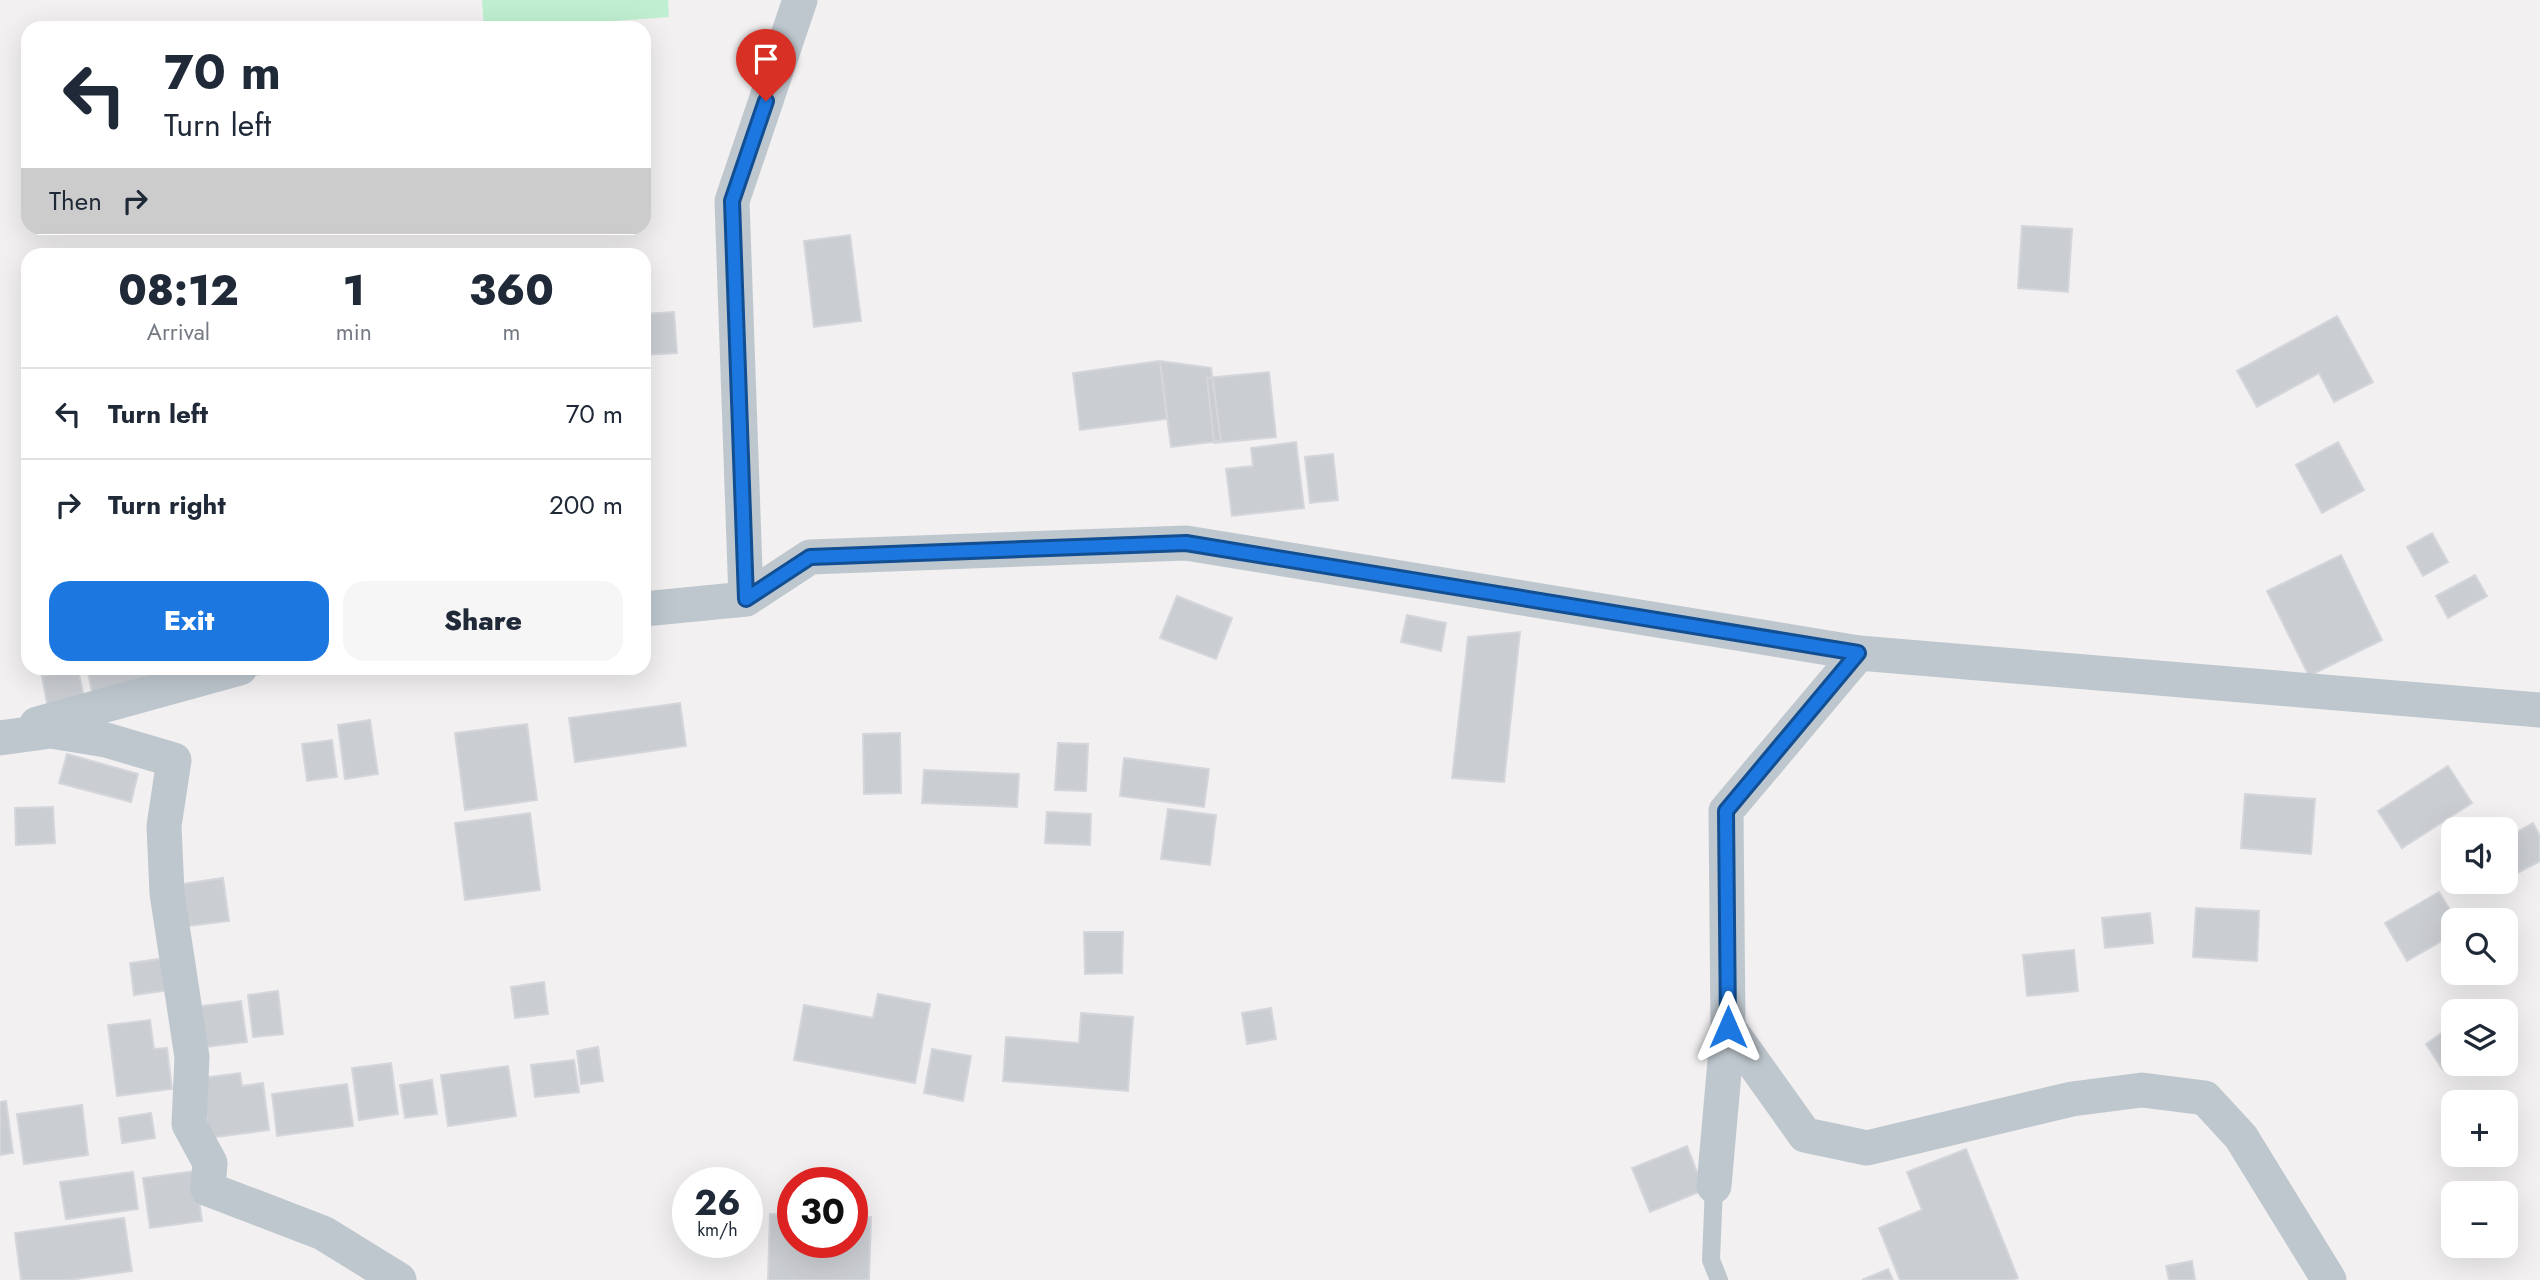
<!DOCTYPE html>
<meta charset="utf-8">
<style>
body{margin:0;font-family:Jost,sans-serif;background:#f6f6f7;color:#1f2937;height:100vh;display:flex;flex-direction:column;font-size:26px;white-space:nowrap}
*{box-sizing:border-box;margin:0}
p{font-size:23px;color:#747a83}
.icon{flex:none;width:38px;height:38px;fill:none;stroke:currentColor;stroke-width:2;stroke-linecap:round;stroke-linejoin:round}
.map{position:relative;flex:1;overflow:hidden}
.side{position:absolute;left:21px;top:248px;width:630px;height:427px;display:flex;flex-direction:column;background:#fff;border-radius:21px;box-shadow:0 7px 28px #0002}
.side>*{flex:none}
.banner{position:absolute;left:21px;top:21px;width:630px;height:214px;border-radius:21px;box-shadow:0 7px 28px #0002;background:#fff;color:#1f2937;overflow:hidden}
.tools{position:absolute;left:2441px;top:817px;display:grid;gap:14px}
.tools a{display:grid;place-items:center;width:77px;height:77px;border-radius:14px;background:#fff;box-shadow:0 7px 28px #0002;font-size:35px}
.speed{position:absolute;left:672px;top:1167px;display:flex;gap:14px;font-size:35px;font-weight:700;text-align:center}
.speed>*{display:grid;place-content:center;width:91px;height:91px;border-radius:50%;background:#fff;box-shadow:0 7px 28px #0002;line-height:1}
.speed small{font-size:18px;font-weight:400}
.speed .limit{border:10px solid #d22;background:#fff;color:#111}
.pin{position:absolute;display:grid;place-items:center;width:60px;height:60px;color:#fff;margin:-72px -30px;border-radius:50% 50% 50% 0;rotate:-45deg;box-shadow:0 0 7px #0007}
.pin .icon{rotate:45deg}
.me{position:absolute;width:77px;margin:-38px;rotate:0deg;stroke-linejoin:round;filter:drop-shadow(0 0 5px #0008)}
.turn{display:flex;align-items:center;gap:24px;height:147px;padding:0 28px;font-size:32px}
.turn .icon{width:91px;height:91px;stroke-width:2.5}
.turn b{display:block;font-size:49px;line-height:60px}
.then{display:flex;align-items:center;height:66px;padding:0 28px;background:#0003;gap:14px;font-size:26px}
.eta{display:flex;justify-content:space-evenly;align-items:center;height:119px;text-align:center}
.eta b{font-size:42px;font-weight:800;line-height:49px}
.button{display:flex;gap:14px;margin-top:auto;padding:14px 28px}
.button a{flex:1;height:80px;border-radius:21px;background:#1c78e0;color:#fff;font-size:28px;font-weight:800;line-height:80px;text-align:center}
.button a+a{background:#f6f6f7;color:#1f2937}
ul{padding:0;list-style:none}
li{display:flex;align-items:center;gap:21px;height:91px;padding:0 28px;border-top:2px solid #e0e1e3}
li div{flex:1}
li b{display:block;font-size:26px}
li em{font-style:normal}
.map>svg:first-child{display:block}
</style>
<div class="map">
<svg width="2540" height="1280" viewBox="0 0 2540 1280">
<rect width="100%" height="100%" fill="#f2f0f0"/>
<!-- green -->
<path fill="#bfefd0" d="M482,0H668L669,17L518,28H484Z"/>
<!-- building -->
<path fill="#cacdd2" stroke="#d4d6db" stroke-width="2" d="M2022,226L2072,229L2068,292L2018,288Z
M850,235L861,321L814,327L804,241Z
M674,312L677,353L644,355V314Z
M2337,316L2373,382L2334,402L2319,373L2257,407L2237,371Z
M1160,361L1211,368L1221,441L1171,447Z
M1160,361L1167,419L1080,430L1073,373Z
M1269,372L1276,437L1214,443L1207,378Z
M1296,442L1304,508L1232,516L1226,469L1253,466L1251,448Z
M2338,442L2364,490L2322,513L2296,465Z
M1333,454L1338,500L1310,503L1305,457Z
M2432,533L2448,562L2423,576L2407,547Z
M2341,555L2382,640L2309,676L2267,591Z
M2475,575L2487,596L2448,618L2436,596Z
M1177,596L1232,618L1216,659L1160,638Z
M1407,615L1446,623L1441,651L1401,642Z
M1520,632L1504,782L1452,778L1468,637Z
M87,668H224L94,701Z
M236,668H296L238,678Z
M78,669L86,707L49,714L42,676Z
M680,703L686,746L575,762L569,718Z
M370,720L378,774L345,779L338,725Z
M527,724L537,800L465,810L455,733Z
M900,733L901,793L864,794L863,734Z
M332,740L337,777L307,781L302,744Z
M1058,743L1088,744L1086,791L1055,790Z
M67,754L138,774L131,802L59,783Z
M1124,758L1209,769L1204,807L1120,796Z
M2448,766L2472,803L2402,848L2378,811Z
M924,770L1019,774L1017,807L922,803Z
M2245,794L2315,799L2311,854L2241,848Z
M53,807L55,843L16,845L15,808Z
M1168,809L1216,815L1210,865L1161,859Z
M1047,812L1091,814L1090,845L1045,843Z
M530,813L540,890L465,900L455,823Z
M2533,823L2540,836V861L2506,879V838Z
M223,878L229,921L181,927L175,885Z
M2439,892L2456,920H2454V934L2407,961L2385,923Z
M2196,908L2259,911L2257,961L2193,957Z
M2150,913L2153,943L2105,948L2102,918Z
M1084,932H1123L1122,973L1085,974Z
M2074,950L2078,991L2027,996L2023,955Z
M166,958L170,990L134,995L130,963Z
M544,982L548,1014L515,1018L511,987Z
M278,991L283,1034L253,1037L248,995Z
M878,994L930,1004L915,1083L794,1060L804,1005L873,1018Z
M241,1001L247,1042L198,1048L193,1007Z
M1271,1008L1276,1039L1247,1044L1242,1013Z
M1081,1013L1133,1017L1128,1091L1003,1081L1006,1037L1079,1043Z
M150,1020L154,1049L167,1048L172,1089L117,1096L108,1025Z
M2449,1028L2454,1036V1064L2443,1070L2426,1044Z
M598,1047L603,1081L581,1084L577,1051Z
M932,1049L971,1056L963,1101L924,1093Z
M574,1060L579,1092L535,1097L531,1065Z
M391,1063L398,1114L359,1120L352,1068Z
M508,1066L516,1116L448,1126L441,1075Z
M240,1073L242,1086L263,1083L269,1130L209,1138L201,1078Z
M432,1080L437,1114L405,1118L400,1085Z
M347,1084L353,1126L277,1136L272,1094Z
M6,1101L13,1153L0,1155V1102Z
M82,1105L88,1155L24,1164L17,1114Z
M151,1113L155,1138L122,1143L119,1118Z
M1687,1146L1704,1190L1650,1212L1632,1168Z
M1966,1149L2018,1278L2013,1280H1900L1879,1228L1922,1210L1907,1172Z
M195,1171L202,1221L150,1228L143,1178Z
M133,1172L138,1209L66,1219L60,1182Z
M770,1214L793,1215V1242H852V1216L871,1217L869,1280H768Z
M124,1218L132,1271L69,1280H21L15,1233Z
M2192,1261L2195,1280H2169L2166,1266Z
M1888,1269L1893,1280H1862Z"/>
<g fill="none" stroke-linecap="round" stroke-linejoin="round">
<!-- service -->
<path stroke="#bec7ce" stroke-width="18" d="M1714,1186L1711,1260L1719,1280"/>
<!-- minor -->
<path stroke="#bec7ce" stroke-width="35" d="M746,599L732,201L800,0
M644,609L746,599L810,557L1186,543L1859,653L2540,710
M37,724L240,668
M0,738L51,731L106,740L174,760L164,826L167,893L192,1057L189,1124L210,1163L208,1189L323,1233L399,1280
M1728,1027L1805,1135L1867,1148L2072,1099L2142,1090L2205,1098L2241,1137L2329,1280
M1714,1186L1728,1027L1726,811L1859,653"/>
</g>
<g fill="none" stroke-linecap="round" stroke-linejoin="round">
<!-- route casing -->
<g stroke="#124e92" stroke-width="18">
<path id="route" d="M766,101L732,201L746,599L810,557L1186,543L1858,653L1726,811L1728,1027"/>
</g>
<!-- route -->
<use href="#route" stroke="#1c78e0" stroke-width="12"/>
</g>
</svg>
<div class="tools">
<a><svg class="icon" aria-label="sound" viewBox="0 0 24 24"><path d="M4 9h4l5-4v14l-5-4H4zM17 9q2 3 0 6"/></svg></a>
<a><svg class="icon" aria-label="search" viewBox="0 0 24 24"><circle cx="10" cy="10" r="6"/><path d="M15 15l6 6"/></svg></a>
<a><svg class="icon" aria-label="layers" viewBox="0 0 24 24"><path d="M12 4l9 5-9 5-9-5zM3 14l9 5 9-5"/></svg></a>
<a>+</a>
<a>−</a>
</div>
<div class="speed"><div>26<small>km/h</small></div><div class="limit">30</div></div>
<div class="pin" style="left:766px;top:101px;background:#d93025"><svg class="icon" aria-label="arrive" viewBox="0 0 24 24"><path d="M6 21V4h12l-3 4 3 4H6"/></svg></div>
<svg class="me" style="left:1728px;top:1027px" viewBox="-20 -20 40 40"><path d="M0-17L14 15 0 8-14 15z" fill="#1c78e0" stroke="#fff" stroke-width="4"/></svg>
<div class="banner">
<div class="turn"><svg class="icon" aria-label="left" viewBox="0 0 24 24"><path d="M17 20v-9H6M10 6l-5 5 5 5"/></svg><div><b>70 m</b>Turn left</div></div>
<div class="then">Then<svg class="icon" aria-label="right" viewBox="0 0 24 24"><path d="M7 20v-9h11M14 6l5 5-5 5"/></svg></div>
</div>
<section class="side">
<div class="eta">
<div><b>08:12</b><p>Arrival</p></div>
<div><b>1</b><p>min</p></div>
<div><b>360</b><p>m</p></div>
</div>
<ul>
<li><svg class="icon" aria-label="left" viewBox="0 0 24 24"><path d="M17 20v-9H6M10 6l-5 5 5 5"/></svg><div><b>Turn left</b></div><em>70 m</em></li>
<li><svg class="icon" aria-label="right" viewBox="0 0 24 24"><path d="M7 20v-9h11M14 6l5 5-5 5"/></svg><div><b>Turn right</b></div><em>200 m</em></li>
</ul>
<div class="button"><a>Exit</a><a>Share</a></div>
</section>
</div>
